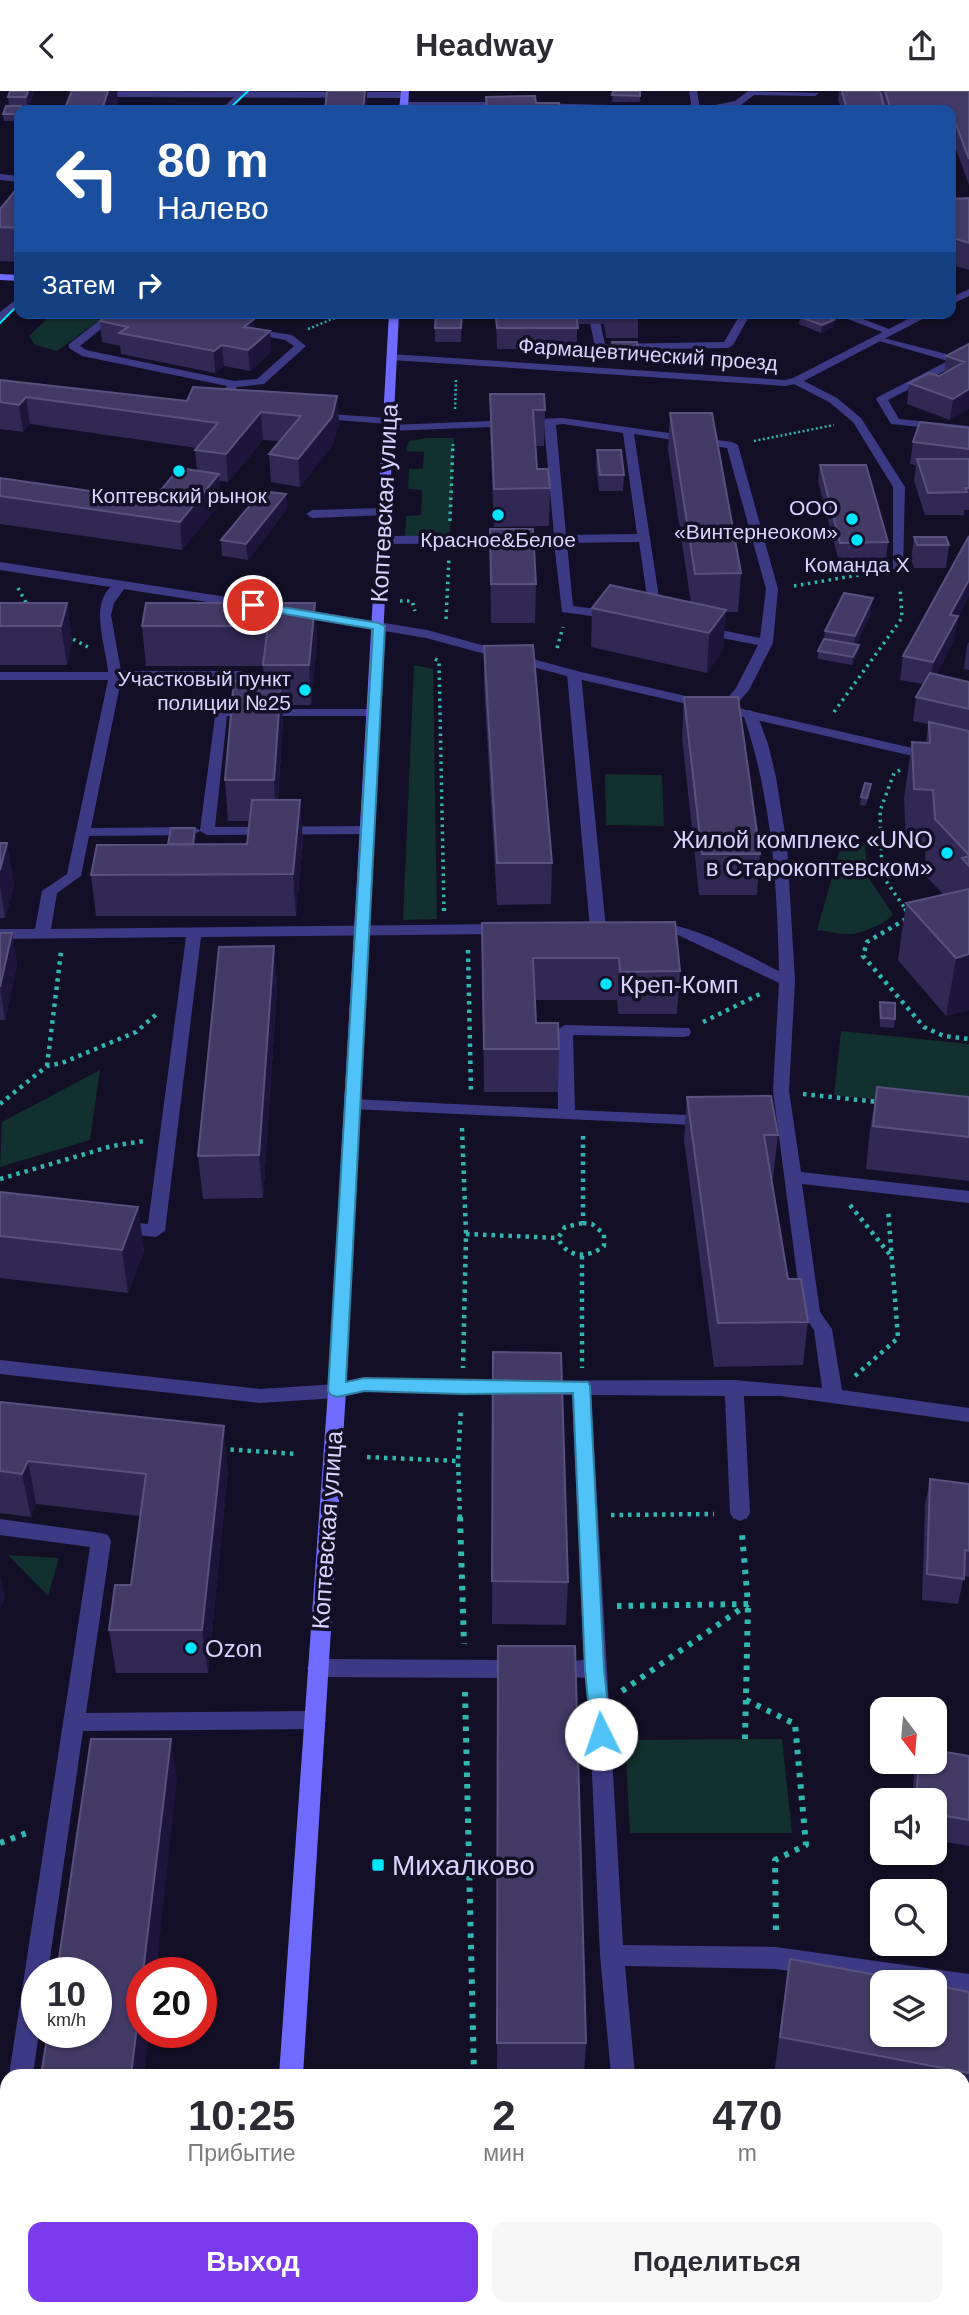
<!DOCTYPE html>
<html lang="ru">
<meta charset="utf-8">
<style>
body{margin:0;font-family:Helvetica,sans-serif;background:#f7f7f7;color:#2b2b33;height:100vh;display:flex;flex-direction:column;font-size:26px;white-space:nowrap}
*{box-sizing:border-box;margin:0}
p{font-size:23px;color:#7c7c81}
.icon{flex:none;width:38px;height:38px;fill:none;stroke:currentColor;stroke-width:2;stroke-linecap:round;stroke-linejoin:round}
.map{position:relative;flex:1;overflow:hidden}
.drawer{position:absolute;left:0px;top:1978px;width:970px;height:247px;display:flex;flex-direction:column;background:#fff;border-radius:21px 21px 0 0;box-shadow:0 2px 5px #0004}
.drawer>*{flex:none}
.hud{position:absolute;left:14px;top:14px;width:942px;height:214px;border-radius:14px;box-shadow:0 2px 5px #0004;background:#1a4fa0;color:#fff;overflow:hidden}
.needle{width:46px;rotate:164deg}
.controls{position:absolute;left:870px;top:1606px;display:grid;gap:14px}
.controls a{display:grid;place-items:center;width:77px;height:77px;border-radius:14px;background:#fff;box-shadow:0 2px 5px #0004;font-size:35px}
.speed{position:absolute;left:21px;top:1866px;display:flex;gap:14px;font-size:35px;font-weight:700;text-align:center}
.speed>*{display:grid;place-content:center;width:91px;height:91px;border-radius:50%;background:#fff;box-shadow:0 2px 5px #0004;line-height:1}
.speed small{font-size:18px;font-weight:400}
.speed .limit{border:10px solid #d22;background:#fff;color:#111}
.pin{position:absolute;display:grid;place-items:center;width:60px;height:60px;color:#fff;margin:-30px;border:4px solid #fff;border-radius:50%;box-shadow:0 2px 7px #0007}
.me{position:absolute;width:77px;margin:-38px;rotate:356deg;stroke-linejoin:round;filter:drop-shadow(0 0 5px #0008)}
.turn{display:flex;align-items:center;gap:24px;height:147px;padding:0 28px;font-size:32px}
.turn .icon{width:91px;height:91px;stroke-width:2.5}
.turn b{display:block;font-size:49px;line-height:60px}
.then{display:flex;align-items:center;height:66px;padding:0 28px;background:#0003;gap:14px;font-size:26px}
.eta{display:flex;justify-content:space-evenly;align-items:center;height:119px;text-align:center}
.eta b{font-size:42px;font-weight:600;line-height:49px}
.cta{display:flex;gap:14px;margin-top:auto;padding:14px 28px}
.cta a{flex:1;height:80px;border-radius:14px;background:#7c3aed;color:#fff;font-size:28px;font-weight:600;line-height:80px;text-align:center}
.cta a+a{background:#f7f7f7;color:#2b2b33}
header{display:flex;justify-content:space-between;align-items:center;height:91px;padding:0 28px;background:#fff;font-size:32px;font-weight:600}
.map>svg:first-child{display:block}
</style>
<header><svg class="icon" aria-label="back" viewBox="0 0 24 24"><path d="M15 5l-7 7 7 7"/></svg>Headway<svg class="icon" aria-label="share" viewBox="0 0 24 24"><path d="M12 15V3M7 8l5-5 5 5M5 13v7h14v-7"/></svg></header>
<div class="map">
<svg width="969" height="2224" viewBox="0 0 969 2224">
<rect width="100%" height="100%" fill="#130f26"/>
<!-- green -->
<path fill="#12302f" d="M53,222H109L57,260L35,254L29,245Z
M427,347H454L450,446H405L406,425L421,424L422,399L408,398L409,378H423L424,361L406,360L409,350Z
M414,574L433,578L437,828L403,829Z
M605,683L662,684L664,735L606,734Z
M842,751L865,754L868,786L893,823C890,830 861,843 852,843C841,844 828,840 817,839Z
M841,940L969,953V1019L834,1004Z
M100,979L90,1049L0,1076L2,1031Z
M8,1464L59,1467L48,1505Z
M782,1648L792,1742H630L625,1649Z
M963,2056L969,2057V2224H710L693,2217H962Z
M470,2217H597L608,2224H458Z"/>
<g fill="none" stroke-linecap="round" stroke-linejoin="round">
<!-- path-far3 -->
<path stroke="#2fb8b0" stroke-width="2.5" stroke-dasharray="2 2.5" stroke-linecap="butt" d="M308,238L347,222
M455,318L456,289
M754,350L834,334
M453,355V351"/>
<!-- path-far2 -->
<path stroke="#2fb8b0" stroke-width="3.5" stroke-dasharray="2.5 4.5" stroke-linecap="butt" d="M450,430L453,353
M794,495L882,480
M18,497L29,517
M400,510H412L415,520
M446,528L449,467
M67,545L90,557
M557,557L563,536
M435,568L439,570L444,819
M834,621L902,527L900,496
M900,679L894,682L880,720L882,784L906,819"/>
<!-- path-far1 -->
<path stroke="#2fb8b0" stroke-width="4.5" stroke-dasharray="3.5 5" stroke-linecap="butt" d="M444,817V820
M905,817L907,820
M906,828L867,851L863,865L924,936L944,945L969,948
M468,859L471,1001
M703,931L764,901
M47,975L61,861
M803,1003L878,1011
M0,1013L47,975L62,972L136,941L159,921
M462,1037L466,1143L463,1277
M583,1045V1132
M0,1088L112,1055L144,1050
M850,1114L891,1165
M583,1132L592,1133L604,1143V1155C588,1168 566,1167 558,1147L565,1136Z
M466,1143L558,1147
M582,1165V1277
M855,1285L898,1247L888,1118
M222,1358L298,1363
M367,1366L458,1370
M611,1424L714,1423
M460,1427L458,1370L461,1317"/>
<!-- path -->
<path stroke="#2fb8b0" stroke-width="6" stroke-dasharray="4.5 7" stroke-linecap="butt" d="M460,1426L464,1553
M617,1515L748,1513L742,1443
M622,1600L748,1513
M465,1601L474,1984
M746,1609L795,1633L806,1754L775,1769L776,1841
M745,1648L748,1514
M0,1752L32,1740
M962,2146H969
M497,2217L498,2224
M595,2217L608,2224
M416,2224L422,2217"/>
<!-- lane -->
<path fill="#3d3a85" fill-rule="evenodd" d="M68,0L404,1L408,4L404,7L77,6Z
M689,0H697L700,17L735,10L748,0L819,2L815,5L754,4L741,14L714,19H692Z
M404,11H507L511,14L507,17L401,16L400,14Z
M535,12L684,16L689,19L532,17V13Z
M0,83L19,85V91L0,89Z
M109,222H121L80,255L86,259L234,290L257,288L294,255L285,249L245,241V237L292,244L306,255L264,293L237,296L218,319L214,320L208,317L227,295L82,265L69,257V253Z
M588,222H598L605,253L724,251L741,222H751L733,254L728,257L600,259L595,256Z
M831,222H847L897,241L888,243Z
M876,245L958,266L969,265V271L960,272L888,309L899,328L969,335V341L891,333L876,308L878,306L948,270L876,249Z
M792,288H800L837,307L861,327L905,396L903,481L899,482L893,478V396L853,331L829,311L792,292Z
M563,327L732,351L738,354L778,498L773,552L749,599L730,621L725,622L718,618L736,597L758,554L701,543L694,539L701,535L760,547L766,498L727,357L634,343L662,526L661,529H651L650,526L639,451L567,452L573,515L619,521L620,524L614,528L562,521L554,452L382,453L376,449L382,445L554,444L544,334L389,340L383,337L389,334ZM563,333L623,342L637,443L566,444L556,334Z
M383,417L387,418V424L312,427L306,423L312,419Z
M121,490L127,494L114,512L111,524L121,580H241L248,584L244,611L237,615L230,611L234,588L121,589L91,737L193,736L200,739L216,618H374L379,619V625H227L215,736L368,735L375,739L368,743L207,744L200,740L193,744L89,745L81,785L57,802L51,838L506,833L514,838L506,843L201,846L165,1140L156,1146L118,1142L109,1136L118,1130L148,1133L186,846L0,848V838H35L42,800L67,783L108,589H0V581H108C106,553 85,504 121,490Z
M574,579L581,583L606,838L598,843L590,838L567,583Z
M750,619L757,623L768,653L776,686L787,755L795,890L789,1000L801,1081L969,1100V1112L802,1093L820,1221L832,1238L842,1299L969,1317V1331L781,1305H744L750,1422L747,1427L740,1430L733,1427L730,1422L725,1305L591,1304L623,1854L776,1856L969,1883V1905L934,1900V1892L882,1893L776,1878L625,1875L635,1984H611L600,1864L589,1615L586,1587L546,1584L542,1578L546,1572L584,1569L572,1304L364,1301L337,1307L330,1305L328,1300L330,1295L364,1287L462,1290L734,1289L822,1297L814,1239L802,1222L773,1000L779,892L678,844H653L645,839C669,817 753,868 779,880C777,793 772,706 743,623Z
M565,934L689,937L691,941L689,945L683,946L573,944L575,1019L709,1025L717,1031L715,1035L352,1018L344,1013L352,1008L558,1018L557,939Z
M0,1428L101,1442L108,1444L111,1450L86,1622L315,1620L323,1623L326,1629L323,1635L315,1638L83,1640L48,1881H37V1941H39L33,1984H9L90,1456L0,1444Z
M318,1568L521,1569L528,1572L532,1578L528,1584L521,1587L318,1586L311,1583L307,1577L311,1571Z
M7,2070V2141L0,2144V2073Z"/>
<!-- street -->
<path fill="#3d3a85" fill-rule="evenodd" d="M240,0H249L230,19H221Z
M969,198V205L950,214V207Z
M19,206V215L0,230V221Z
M920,222H934L800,292L785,295L391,269L386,266L391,263L785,289L793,287Z
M314,322L388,327L394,330L388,333L310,327L308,325Z
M0,471L259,511L265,515L259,519L0,479Z
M293,517L427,539L577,580L969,670V678L574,587L426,547L288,524L287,521Z
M0,1269L260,1298L337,1293L344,1295L346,1300L344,1305L337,1307L260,1312L0,1283Z"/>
<!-- secondary -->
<path fill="#6f6bff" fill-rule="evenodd" d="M401,0H409L408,19H399Z
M0,183L19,184V190L0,189Z
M389,222H399L346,1300L303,1984H279L328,1300Z
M263,2217H289L288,2224H262Z"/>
<!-- tram-far1 -->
<path stroke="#00e5ff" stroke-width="2" d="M228,19L248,0
M0,232L19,213"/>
<!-- tram -->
<path stroke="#00e5ff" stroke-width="2.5" d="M650,2217L666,2224
M449,2224L457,2217"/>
</g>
<!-- wall -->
<path fill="#312854" d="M10,0H34L28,19H19V30H4L3,23L9,15L8,6Z
M613,0H640V11H612Z
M839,0H880L882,6V0H969V94L952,47H950V19H841L838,8Z
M19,95V171L0,170V118Z
M969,107V179L950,173V108Z
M462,222L461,251H435V237Z
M539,222H638V247H606L604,233H577V258H497L496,227H540Z
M835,225L833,236L821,242L799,233L800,226Z
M100,230L254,237L271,261L250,280L224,275L215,282L121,263L120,255L102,251Z
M612,251L638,258L637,265H613Z
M969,253L950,329L907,313L909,292L939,285L944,282L946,265Z
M0,289L187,310L337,305L339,333L333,353L300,396L271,391L269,363L280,350L263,349L228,391L219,390L221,411L182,459L0,433V387L153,409L197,380L195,359L197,357L30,333L23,341L0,338Z
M490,303L545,319L544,355H536L537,378L550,397L549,435L494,436L490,340Z
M670,322L741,482L738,521H726L723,559L707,582L591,556L592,517L691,512L668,359Z
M969,337V419H964V424H925L914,390L916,374L910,373L913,351Z
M597,359L624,384L623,400H599L596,374Z
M820,374L888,451L886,467H838L818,390Z
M286,403L287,418L248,469L222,465L221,449Z
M490,438L536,493L535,532H491Z
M914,446L949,454L946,477H914L911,468Z
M0,512H67L72,551L67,574H0Z
M315,512L317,551L311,614H282L283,630L278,709L303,750L296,825H96L91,784L168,753L196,745L195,753H247L249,730H228L225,689L264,590L263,575H146L142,535Z
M871,523L856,553L859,554L858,562L852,574L818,568V560L824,548L825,540Z
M958,527L954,549L936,584L969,591V919L946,925L898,869L906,812L943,803L926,785L925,756L906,755L904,707L912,651L926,652L928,633L913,630L916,606L923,593L900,589L903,565Z
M969,551V579L964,578L967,554Z
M484,555L552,772L551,813L497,814L484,594Z
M684,606L760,763L757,804H699L682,646Z
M871,693L866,715L860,714L861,706Z
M0,752H7L14,794L5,827H0Z
M482,832L680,880L677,923H618L617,909H535L536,932L559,958L558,1001H484Z
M0,842H12L17,874L5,929H0Z
M274,855L277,897L263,1107L203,1108L198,1065Z
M880,911L895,928L894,937L880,936L879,920Z
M877,996L969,1006V1090L866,1078L870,1039Z
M687,1006L778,1044L773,1087H772L788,1188L808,1231L803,1274L714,1276L684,1049Z
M0,1101L138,1116L144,1160L128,1202L0,1187Z
M493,1261L568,1491L566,1534L492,1533Z
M0,1311L228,1379L208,1582H116L109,1539L131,1494L140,1425L36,1413L31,1426L0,1422Z
M930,1388L969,1393V1486L964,1485L958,1513L922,1509L925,1414Z
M498,1555L586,1952L584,1984H497Z
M969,1665V1755L934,1749V1710H912L914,1682L917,1671H934Z
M790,1868L969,1901V2024L962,2023V1984H774L784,1909Z
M20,2217H117L116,2224H22Z"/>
<!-- shaded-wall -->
<path fill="#1d163a" d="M28,0H34L28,19L26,6Z
M108,0H117L118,12L116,19H102Z
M365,0H367V19H363Z
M835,225L833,236L821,242L822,234Z
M254,228L255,249L244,236Z
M270,240L271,261L250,280L248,259Z
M222,254L224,275L215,282L214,260Z
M969,298V318L950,329L953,308Z
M337,305L339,333L333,353L300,396L298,368Z
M26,306L30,333L23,341L19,314Z
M261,321L263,349L228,391L226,363Z
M219,383L221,411L182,459L180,431Z
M286,403L287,418L248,469L246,453Z
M969,489V505L958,527L954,549L930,595L933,571L950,524Z
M873,507L871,523L853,561L855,545Z
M67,512L72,551L67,574L61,535Z
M315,512L317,551L311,614L309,574Z
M726,519L723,559L707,582L709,542Z
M859,554L858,562L852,574L853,566Z
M281,590L283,630L276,730L274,689Z
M300,709L303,750L296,825L293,783Z
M195,737L196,745L193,763V755Z
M7,752L14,794L5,827L0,795V779Z
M12,842L17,874L5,929L0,896Z
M274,855L277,897L263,1107L259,1064Z
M969,863V919L946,925L956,867Z
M138,1116L144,1160L128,1202L122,1159Z
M224,1335L228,1379L208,1582L202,1539Z
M28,1370L36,1413L31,1426L22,1383Z
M0,1484L5,1506L0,1519Z
M171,1648L177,1690L156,1881H143Z
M142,1894V1941H149L144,1984H131Z
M113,2217H117L116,2224H115Z"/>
<!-- building -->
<path fill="#433a66" stroke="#5a527e" stroke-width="2" d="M10,0H28L26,6H8Z
M72,0H108L102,19H64Z
M327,0H365L363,19H325Z
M613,0H640V5L612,4Z
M842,0H880L885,19H847Z
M885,0H969V68L954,28H950V19H891Z
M535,5L536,12H559L560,19H487L486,6Z
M6,15H21L18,23H3Z
M19,95V137L0,136V118Z
M969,107V152L950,146V108Z
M111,222H222L254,228L244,236L270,240L248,259L222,254L214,260L119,242L128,236L100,230Z
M436,222H462L461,237H435Z
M542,222H576L578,237H497L496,227H542Z
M606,222H638L639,226H607Z
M808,222H823L835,225L830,227L834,229L822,234L800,226Z
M612,251H637L638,258H613Z
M969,253V298L953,308L909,292L929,282L939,285L964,271L946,265Z
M0,289L187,310L193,296L337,305L332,326L298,368L269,363L301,325L261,321L226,363L195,359L218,332L26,306L19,314L0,311Z
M490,303H544L545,319H533L537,378H548L550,397L494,398Z
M670,322H712L741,482L695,483Z
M920,331L969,337V358L913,351Z
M597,359H621L624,384H600Z
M917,368H969V397H965L967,401L928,402Z
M820,374H866L888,451L840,452Z
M179,377L219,383L180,431L0,405V387L153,409Z
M262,400L286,403L246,453L221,449Z
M490,438H533L536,493H491Z
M969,445V489L950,524L958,525L933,571L903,565Z
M914,446H946L949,454H917Z
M610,494L726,519L709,542L592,517Z
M844,502L873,507L855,545L825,540Z
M0,512H67L61,535H0Z
M146,512H315L309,574H263L268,535H142Z
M824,548L859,554L853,566L818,560Z
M533,554L552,772H497L484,555Z
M930,582L969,591V618L916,606Z
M234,590H281L274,689H225Z
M684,606H738L760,763H702Z
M929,631L969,640V764L935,728L933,699L914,698L912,651L930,652Z
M865,692L871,693L867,707L861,706Z
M252,709H300L293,783L91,784L97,754L247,753Z
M171,737H195L193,753H168Z
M0,752H7L0,779Z
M969,765V775L962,767Z
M969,798V863L956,867L906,812Z
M675,831L680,880L620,881L619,867H533L536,932H558L559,958H484L482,832Z
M0,842H12L0,896Z
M274,855L259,1064L198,1065L219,856Z
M880,911L895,912V928L881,927Z
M877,996L969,1006V1046L873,1035Z
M771,1005L778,1044H764L788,1188H801L808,1231L718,1232L687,1006Z
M0,1101L138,1116L122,1159L0,1145Z
M493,1261L561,1262L568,1491L492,1490Z
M0,1311L224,1335L202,1539H109L115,1494H131L146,1383L28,1370L22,1383L0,1380Z
M930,1388L969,1393V1460L965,1459L964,1488L927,1483Z
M498,1555H575L586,1952H497Z
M91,1648H171L143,1881H142V1894L131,1984H41L48,1941H96V1881H57Z
M934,1659L969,1665V1729L934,1723V1710H916L919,1671H934Z
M790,1868L920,1892H882V1944H934V1894L969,1901V1982L780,1946Z"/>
<!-- route -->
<path fill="#4fc3f7" stroke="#337fa1" stroke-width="2" d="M253,511L379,532L385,535L346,1291L364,1287L588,1291L590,1295L604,1578L611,1643L608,1649L601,1651L594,1649L591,1643L585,1578L573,1302L463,1303L364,1300L337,1306L331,1304L328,1300L373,538L249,517V512Z"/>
<!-- markers -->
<g fill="#00e5ff" stroke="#130f26" stroke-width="2.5">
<circle cx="179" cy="380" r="7"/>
<circle cx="498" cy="424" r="7"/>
<circle cx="852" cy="428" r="7"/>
<circle cx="857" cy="449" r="7"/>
<circle cx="305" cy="599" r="7"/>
<circle cx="947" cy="762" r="7"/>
<circle cx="606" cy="893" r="7"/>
<circle cx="191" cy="1557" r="7"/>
<rect x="371" y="1767" width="14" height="14" rx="3.5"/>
</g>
<g text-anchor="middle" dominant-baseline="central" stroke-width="7" stroke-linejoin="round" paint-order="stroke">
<!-- far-street labels -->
<g font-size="21" fill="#d9d4ff" stroke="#130f26">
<text transform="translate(648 263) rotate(4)">Фармацевтический проезд</text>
</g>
<!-- far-poi labels -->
<g font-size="21" fill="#d9d4ff" stroke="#130f26">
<text x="179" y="404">Коптевский рынок</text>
<text x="838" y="416" text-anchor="end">ООО<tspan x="838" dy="24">«Винтернеоком»</tspan></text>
<text x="498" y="448">Красное&amp;Белое</text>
<text x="857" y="473">Команда Х</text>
<text x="291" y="587" text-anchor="end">Участковый пункт<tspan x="291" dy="24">полиции №25</tspan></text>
</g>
<!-- street labels -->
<g font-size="24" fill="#d9d4ff" stroke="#130f26">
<text transform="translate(384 412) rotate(-87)">Коптевская улица</text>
<text transform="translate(327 1439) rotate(-86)">Коптевская улица</text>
</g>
<!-- poi labels -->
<g font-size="24" fill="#d9d4ff" stroke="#130f26" text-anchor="start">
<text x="933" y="748" text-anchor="end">Жилой комплекс «UNO<tspan x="933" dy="28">в Старокоптевском»</tspan></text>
<text x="620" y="893">Креп-Комп</text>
<text x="205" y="1557">Ozon</text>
</g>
<!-- near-poi labels -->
<g font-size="28" fill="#d9d4ff" stroke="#130f26" text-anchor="start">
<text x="392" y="1774">Михалково</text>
</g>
</g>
</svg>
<div class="controls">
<a><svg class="needle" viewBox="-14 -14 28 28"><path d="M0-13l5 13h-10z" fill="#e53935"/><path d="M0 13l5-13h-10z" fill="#7c7c81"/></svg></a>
<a><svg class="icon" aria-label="sound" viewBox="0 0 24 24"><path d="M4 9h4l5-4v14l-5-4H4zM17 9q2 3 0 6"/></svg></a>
<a><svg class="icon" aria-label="search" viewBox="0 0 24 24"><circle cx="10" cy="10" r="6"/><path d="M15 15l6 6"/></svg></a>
<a><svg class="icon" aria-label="layers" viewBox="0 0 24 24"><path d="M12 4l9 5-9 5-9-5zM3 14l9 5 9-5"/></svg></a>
</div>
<div class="speed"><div>10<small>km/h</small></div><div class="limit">20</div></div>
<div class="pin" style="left:253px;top:514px;background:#d93025"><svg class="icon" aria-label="arrive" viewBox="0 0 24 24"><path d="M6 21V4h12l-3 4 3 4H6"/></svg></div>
<svg class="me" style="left:601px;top:1643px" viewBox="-20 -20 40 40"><circle r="19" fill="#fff"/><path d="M0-13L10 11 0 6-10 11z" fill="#4fc3f7"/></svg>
<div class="hud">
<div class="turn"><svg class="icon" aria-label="left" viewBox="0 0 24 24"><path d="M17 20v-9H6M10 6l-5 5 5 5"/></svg><div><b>80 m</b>Налево</div></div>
<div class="then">Затем<svg class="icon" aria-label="right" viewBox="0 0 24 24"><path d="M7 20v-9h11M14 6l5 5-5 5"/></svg></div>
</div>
<section class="drawer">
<div class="eta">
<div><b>10:25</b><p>Прибытие</p></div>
<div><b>2</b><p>мин</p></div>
<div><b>470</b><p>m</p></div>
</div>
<div class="cta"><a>Выход</a><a>Поделиться</a></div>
</section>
</div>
